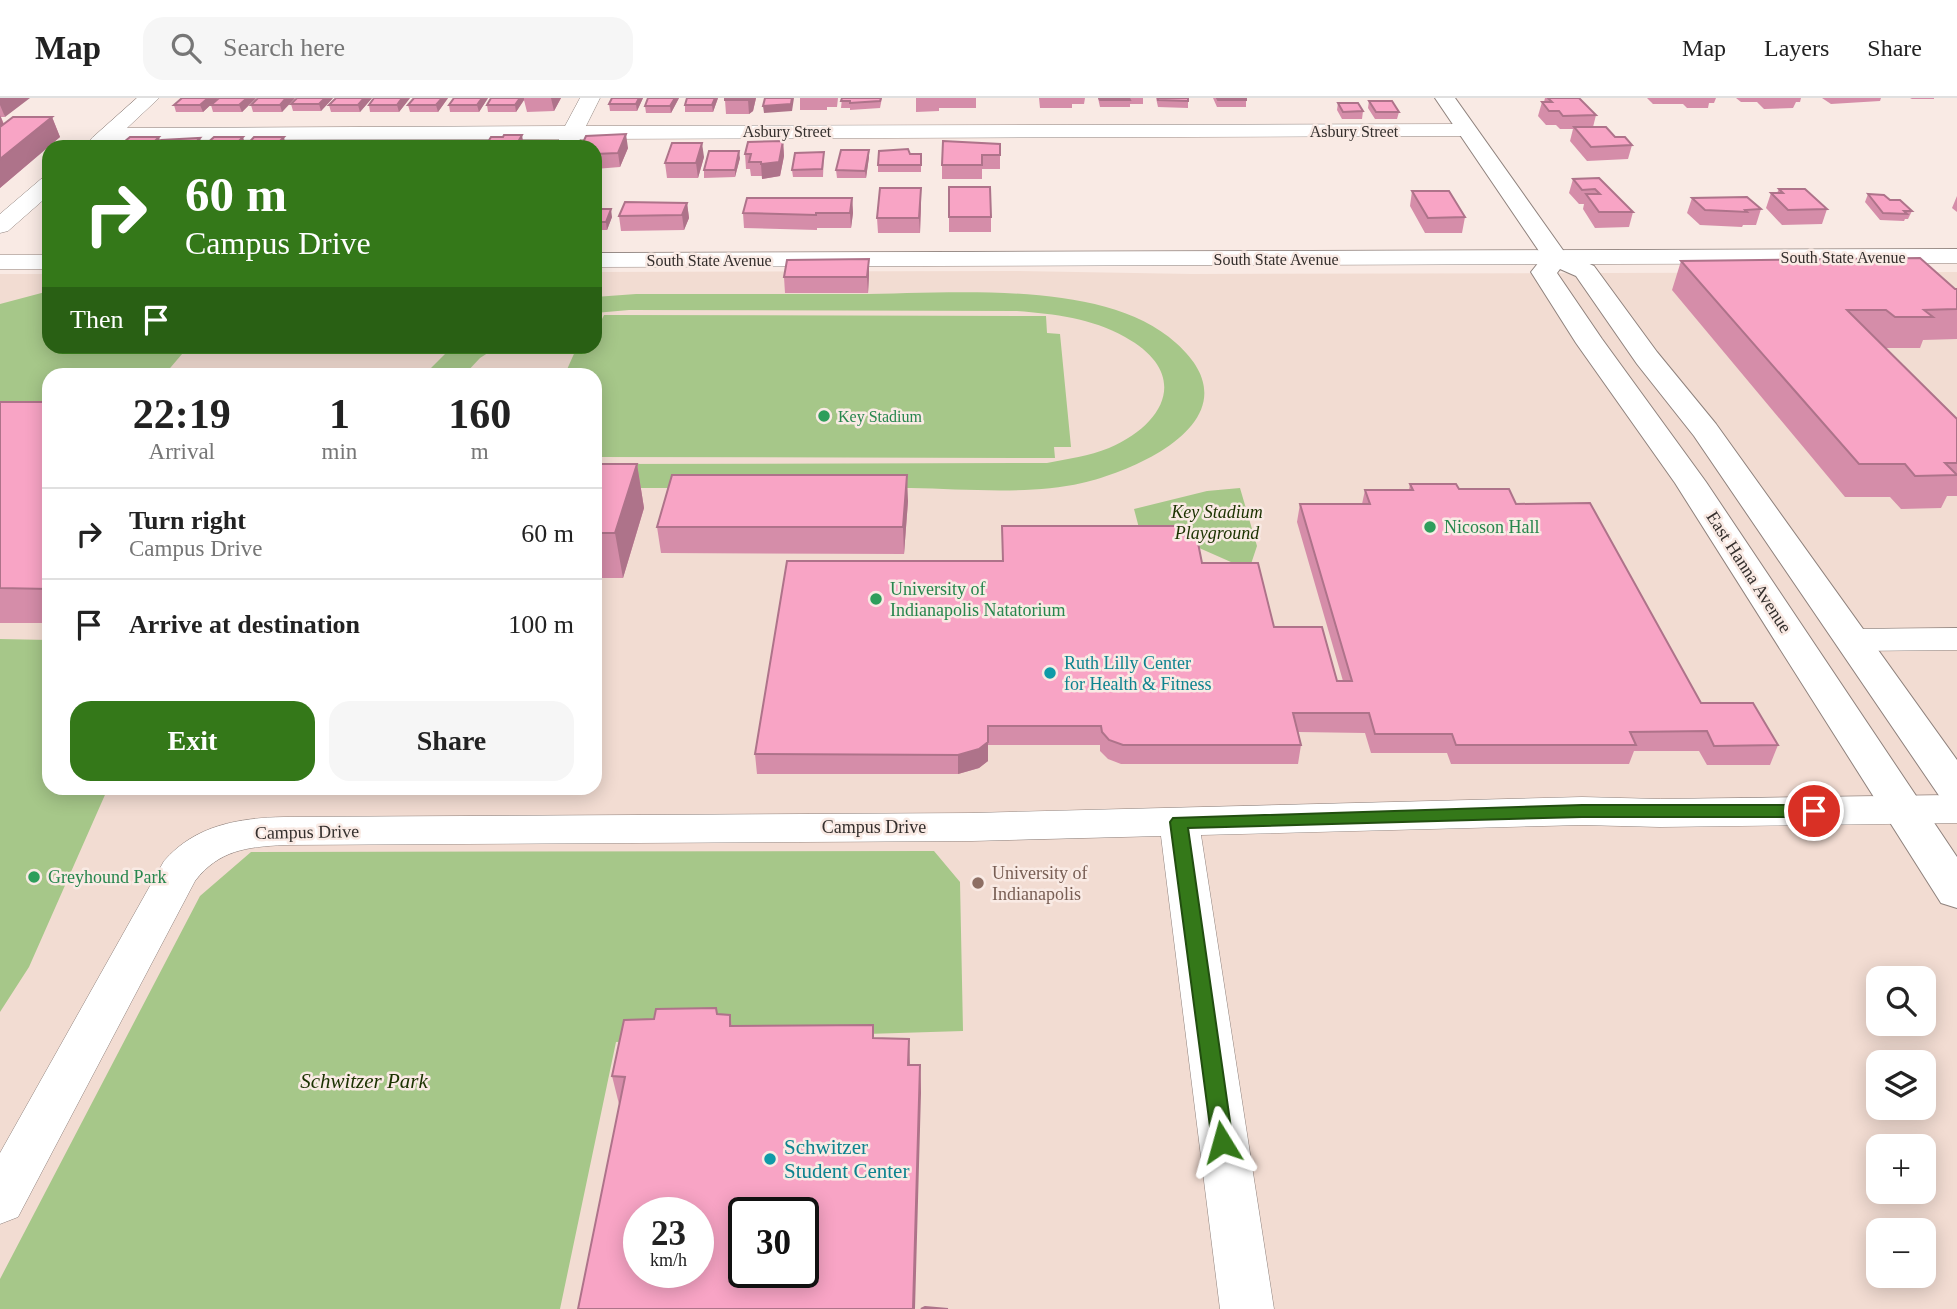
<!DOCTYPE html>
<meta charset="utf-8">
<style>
body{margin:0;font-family:"Times New Roman",serif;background:#f6f6f6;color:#222;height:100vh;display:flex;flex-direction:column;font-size:26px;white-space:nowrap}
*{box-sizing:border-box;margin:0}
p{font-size:23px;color:#767676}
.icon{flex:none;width:38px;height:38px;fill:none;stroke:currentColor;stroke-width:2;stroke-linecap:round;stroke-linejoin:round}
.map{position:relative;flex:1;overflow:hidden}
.side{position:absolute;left:42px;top:270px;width:560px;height:427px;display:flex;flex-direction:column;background:#fff;border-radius:21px;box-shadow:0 4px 18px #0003}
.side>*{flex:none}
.banner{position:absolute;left:42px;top:42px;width:560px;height:214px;border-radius:21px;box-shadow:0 4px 18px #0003;background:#347819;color:#fff;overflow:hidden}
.buttons{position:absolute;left:1866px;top:868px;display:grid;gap:14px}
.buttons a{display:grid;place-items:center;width:70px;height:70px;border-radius:14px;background:#fff;box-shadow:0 4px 18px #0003;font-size:35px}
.speed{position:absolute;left:623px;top:1099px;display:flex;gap:14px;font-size:35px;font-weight:700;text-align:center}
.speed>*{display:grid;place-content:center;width:91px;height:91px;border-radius:50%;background:#fff;box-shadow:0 4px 18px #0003;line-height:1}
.speed small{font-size:18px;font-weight:400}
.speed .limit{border:4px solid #111;border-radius:10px;background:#fff;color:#111}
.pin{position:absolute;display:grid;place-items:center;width:60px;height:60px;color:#fff;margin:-30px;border:4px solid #fff;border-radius:50%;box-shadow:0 2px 7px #0007}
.me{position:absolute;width:77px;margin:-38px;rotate:352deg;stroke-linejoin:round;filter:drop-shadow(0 0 5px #0008)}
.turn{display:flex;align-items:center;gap:24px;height:147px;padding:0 28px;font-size:32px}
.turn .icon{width:91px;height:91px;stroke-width:2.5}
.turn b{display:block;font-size:49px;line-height:60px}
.then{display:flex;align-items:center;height:66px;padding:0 28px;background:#0003;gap:14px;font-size:26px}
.eta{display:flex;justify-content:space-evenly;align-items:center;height:119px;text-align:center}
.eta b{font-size:42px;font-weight:700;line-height:49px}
.button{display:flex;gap:14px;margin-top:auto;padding:14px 28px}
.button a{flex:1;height:80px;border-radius:21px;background:#347819;color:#fff;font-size:28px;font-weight:700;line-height:80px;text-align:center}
.button a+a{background:#f6f6f6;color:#222}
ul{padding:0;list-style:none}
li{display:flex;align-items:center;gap:21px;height:91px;padding:0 28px;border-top:2px solid #e0e0e0}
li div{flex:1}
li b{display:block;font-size:26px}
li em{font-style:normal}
header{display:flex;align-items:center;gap:42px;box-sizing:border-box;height:98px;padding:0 35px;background:#fff;border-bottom:2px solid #e0e0e0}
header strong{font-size:33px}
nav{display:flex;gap:38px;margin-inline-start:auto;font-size:24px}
.search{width:490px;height:63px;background:#f6f6f6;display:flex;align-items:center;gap:18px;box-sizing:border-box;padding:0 24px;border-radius:21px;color:#767676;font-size:26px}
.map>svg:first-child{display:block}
</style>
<header>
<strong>Map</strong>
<div class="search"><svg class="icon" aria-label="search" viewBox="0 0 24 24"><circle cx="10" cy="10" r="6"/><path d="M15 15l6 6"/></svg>Search here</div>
<nav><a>Map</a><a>Layers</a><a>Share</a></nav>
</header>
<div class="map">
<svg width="1957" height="1211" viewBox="0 0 1957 1211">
<rect width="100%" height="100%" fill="#f9eae4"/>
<!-- built -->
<path fill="#f2dcd2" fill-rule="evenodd" d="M1018,173L1192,176L1957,174V1211H0V176H49V248H595V174ZM49,276H595V690H49ZM1878,880H1923V926H1878ZM1878,964H1923V1010H1878ZM1878,1048H1923V1094H1878ZM639,1115H698V1174H639ZM744,1115H803V1174H744ZM1878,1132H1923V1178H1878Z"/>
<!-- green -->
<path fill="#a6c789" d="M49,193V248L188,249L165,276H49V309H0V206Z
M636,196C710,196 784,196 857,196C949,196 1104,180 1176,245C1257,317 1145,370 1082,385C1030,397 965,391 911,390C806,390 700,390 595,390V366L1047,365C1068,361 1089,358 1109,350C1167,325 1190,275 1125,239C1091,220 1055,216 1017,213L629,212L595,215V199Z
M604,217L1046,218L1047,235L1060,236L1071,349H1054L1055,360L595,359V276H565L577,249L595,248V235Z
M453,248H497V249L480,260L465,276H425Z
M1240,390L1257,448L1249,472L1154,430H1139L1134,411L1207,393Z
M0,541L49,542V690H108L29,869L0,914Z
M934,753L960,784L963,933L616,944L560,1211H0V1181L200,798L251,754Z"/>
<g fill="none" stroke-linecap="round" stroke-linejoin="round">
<!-- minor casing -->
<g stroke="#8f827d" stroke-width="1">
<path id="minor" d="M137,0H159L127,30L565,28L580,0H600L586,28L1466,26L1473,28L1476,32L1473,36L1466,38L580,41L576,49H554L559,41L113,42L106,48H92L89,44L92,40Z
M49,79V97L8,133L0,135V116L41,81Z
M1957,151V165L595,169V155Z
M0,157H49V171H0Z
M1957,530V552L1852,553L1840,550L1835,542L1840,534L1852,531Z
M1957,697V725L1660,729L1582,727L1201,737L1274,1211H1220L1161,738L972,743L284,747C247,749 219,752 195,783L18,1119L0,1126V1055L164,763C195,727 239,720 284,719L972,715L1582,699L1660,701Z"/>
</g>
<!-- secondary casing -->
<g stroke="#8f827d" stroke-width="2">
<path id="secondary" d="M1435,0H1455L1565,155L1594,168L1657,254L1716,326L1957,662V706L1942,702L1694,338L1637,266L1576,178L1560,171L1557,175L1602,241L1706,384L1957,759V810L1941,805L1675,385L1576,245L1531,174L1543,159Z"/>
</g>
<!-- minor -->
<use href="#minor" fill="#fff" fill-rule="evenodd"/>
<!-- secondary -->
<use href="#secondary" fill="#fff" fill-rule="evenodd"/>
</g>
<!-- wall -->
<path fill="#d58da9" d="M0,0L5,19H1L4,26L52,19L60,39L0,90Z
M218,0L203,14H176L174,7Z
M256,0L242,14H213L211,7Z
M258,0H295L282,14H253L251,7Z
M333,0L321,13H293L291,6Z
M336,0H372L360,14H331L329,7Z
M410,0L399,14H370L369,7Z
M414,0H448L438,14H410L408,7Z
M488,0L479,14H450L449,7Z
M491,0H561L554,13L527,14L524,2L516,14H488L487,7Z
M612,0H643L637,13H610L609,6Z
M648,0H679L671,15H646L645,8Z
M718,0L713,14H685V7Z
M756,0L753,13L749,16H726L725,2Z
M800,0H838L837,9H827V12H800Z
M842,0H882L880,10L850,12V10H841Z
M916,0H976V10H939V13L916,14Z
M1039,0H1085L1084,6H1072V10H1040Z
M1098,0H1143V6H1130V9H1100Z
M1156,0H1188V10L1158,9Z
M1213,0H1246V9H1217Z
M1545,0H1579L1596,17L1593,29L1632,47L1628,61L1587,63L1570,43L1573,31H1560L1556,27H1546L1538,18L1542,4H1544Z
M1647,0H1716L1714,5H1709L1708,10H1687L1683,6H1653Z
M1736,0H1801L1800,4H1796L1793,10L1764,11L1757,4H1741Z
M1822,0H1881L1880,3L1831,6Z
M1910,0H1934V1H1912Z
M1369,3L1399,14L1397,21H1375L1368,10Z
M1338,5L1363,13L1362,21H1342L1337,12Z
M783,43L784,58L780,78L762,81V78H751L750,71H746L745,56Z
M1000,46V71H982V81H942V67Z
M595,49L628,50L620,69L595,71Z
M869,52V59L866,80H837L836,72Z
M824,54L823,79H793L792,72Z
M910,56H921V74H878V67Z
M704,59L698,80H667L665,65Z
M740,60L735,79L704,80V72Z
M1599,80L1633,114L1629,129L1595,130L1583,111L1584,106H1579L1569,95L1573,81Z
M949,89L991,119V134H949Z
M1779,91L1827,111L1822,126L1782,127L1766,110L1771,95H1777Z
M1412,93L1465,119L1462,135H1425L1410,108Z
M1868,96L1890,102L1912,113L1908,121H1905L1904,123L1880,122L1865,104Z
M1957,98V114L1952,110Z
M852,100L853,115L851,130H817V132L744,130L743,115Z
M1692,100L1761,111L1756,127H1743L1742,129L1700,127L1687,115Z
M921,104L920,135H878L877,120Z
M687,105L689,120L684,132L621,133L619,118Z
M595,111L612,119L607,132H595Z
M1681,163L1957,191V241L1923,242L1920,250H1885L1957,321V398H1947L1941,410L1901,411L1890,399H1845L1672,192Z
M869,177L868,195H785L784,179Z
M0,304H49V525H0Z
M595,366H637L644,410L623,480H595Z
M1410,386L1459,391L1516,406L1701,605L1778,647L1770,667H1707L1699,653H1634L1629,666H1451L1447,655H1371L1365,635L1298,634L1301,647L1298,666H1121L1108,661L1100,653V647H988V663L979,670L958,676H757L755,656L1003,463L1002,428L1186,440L1202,465L1274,529L1337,583H1343L1297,424L1300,406H1362L1365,392H1409Z
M908,403L904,456L661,455L657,429Z
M718,916L730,917L732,928L874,940L910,967H920L921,995L619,1006L612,978L654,921Z"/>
<!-- shaded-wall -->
<path fill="#ae738a" d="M0,0H30L5,19L0,7Z
M208,0H218L203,14L200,7Z
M247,0H256L242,14L239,7Z
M286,0H295L282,14L280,7Z
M325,0H333L321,13L319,6Z
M364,0H372L360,14L358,7Z
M402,0H410L399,14L397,7Z
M442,0H448L438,14L436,7Z
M482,0H488L479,14L477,7Z
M520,0H524V2L516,14L515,7Z
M551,0H561L554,13Z
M639,0H643L637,13L636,6Z
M675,0H679L671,15L670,8Z
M715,0H718L713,14L712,7Z
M751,0H756L753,13L749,16L748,2Z
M792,0H794L792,13L764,15L763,8Z
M0,17L8,38L0,44Z
M52,19L60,39L0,90V61Z
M626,36L628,50L620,69L618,55Z
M522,37L524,49H515Z
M159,39L162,49V48L149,49Z
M243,39L246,49H233Z
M284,39L286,49H274Z
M200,40L203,49H191Z
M783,43L784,58L780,78L762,81L761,66Z
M702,45L704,59L698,80L696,65Z
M869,52V59L866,80L865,73Z
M739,53L740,60L735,79V72Z
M921,90V104L920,135L919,120Z
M852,100L853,115L851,130L850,115Z
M687,105L689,120L684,132L682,117Z
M611,111L612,119L607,132L606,124Z
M869,161V177L868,195L867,179Z
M637,366L644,410L623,480L615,435Z
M907,377L908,403L904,456L903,429Z
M988,644V663L979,670L958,676V657Z
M909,941L910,969L908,967Z
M920,967L921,995L915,1211H913Z"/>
<!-- building -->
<path fill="#f8a4c5" stroke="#ae738a" stroke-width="2" fill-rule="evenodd" d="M182,0H208L200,7H174Z
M219,0H247L239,7H211Z
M258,0H286L280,7H251Z
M297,0H325L319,6H291Z
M336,0H364L358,7H329Z
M374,0H402L397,7H369Z
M414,0H442L436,7H408Z
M454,0H482L477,7H449Z
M491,0H520L515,7H487Z
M612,0H639L636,6H609Z
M648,0H675L670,8H645Z
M687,0H715L712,7H685Z
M725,0H751L748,2H725Z
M765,0H792L791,6L763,8Z
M842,0H881L880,3L850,5V3H841Z
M1099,0H1129L1130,2H1100Z
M1158,0H1188V3L1158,2Z
M1217,0H1246V2H1218Z
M1548,0H1579L1596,17L1563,18L1559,13H1549L1542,4H1552Z
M1369,3H1392L1399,14H1376Z
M1338,5H1358L1363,13L1343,14Z
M13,19H52L0,61V29Z
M1574,29H1606L1615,39H1625L1632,47L1591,49Z
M626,36L618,55L595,56V49H581L586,38Z
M504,37H522L515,49H485L491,39H503Z
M130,39H159L149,49H118Z
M214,39H243L233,49H203Z
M254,39H284L274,49H245Z
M200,40L191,49L155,48L161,42Z
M783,43L779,64L761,66V64H749L751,56H745L748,44Z
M943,43L1000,46V57H982V67H942Z
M672,45H702L696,65H665Z
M297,48H331L296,49Z
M908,51L910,56H921V67H878L879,53Z
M841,52H869L865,73L836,72Z
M709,53H739L735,72H704Z
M824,54L822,71L792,72L795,55Z
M1599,80L1633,114H1599L1586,96H1600L1595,91L1582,92L1573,81Z
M949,89H990L991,119H949Z
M880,90H921L919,120H877Z
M1779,91H1805L1827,111L1788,112L1771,95H1783Z
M1412,93H1449L1465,119L1428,120Z
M1868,96L1884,97L1890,102H1900L1912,113H1904L1907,116L1883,115Z
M1747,99L1761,111L1745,112L1747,114L1705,112L1692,100Z
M747,100H852L850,115H816V117L743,115Z
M625,104L687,105L682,117L619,118Z
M595,111H611L606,124H595Z
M1920,160L1955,191H1957V211L1924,212L1933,219H1895L1886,212H1847L1957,321V365H1945L1957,377L1915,378L1905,366H1859L1681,163Z
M869,161L867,179H784L787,162Z
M0,304H49V491L0,490Z
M595,366H637L615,435H595Z
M672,377H907L903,429H657Z
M1410,386H1456L1459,391H1509L1516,406L1590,405L1701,605H1753L1778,647L1714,648L1707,633L1630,634L1636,647H1456L1452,636H1375L1369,615H1293L1301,647H1123L1109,642L1102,634L1101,628H988V644L979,651L958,657L755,656L787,463H1003L1002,428H1183L1186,440H1197L1202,465H1258L1274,529H1322L1337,583H1352L1300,406H1370L1365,392H1413Z
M716,910L717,916L730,917V928L873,927V940L909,941L908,967H920L913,1211H578L625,979L612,978L624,922L654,921L656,911ZM639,1115H698V1174H639ZM744,1115H803V1174H744Z
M925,1209L948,1211H921Z"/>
<!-- route -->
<path fill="#347819" stroke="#224e10" stroke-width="2" d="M1582,707H1814L1823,713L1814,719H1582L1188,730L1233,1044L1230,1051L1222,1054L1215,1051L1212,1044L1170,724L1173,720Z"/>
<!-- markers -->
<g fill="#2e9e5b" stroke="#f9eae4" stroke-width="2.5">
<circle cx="824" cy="318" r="7"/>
<circle cx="1430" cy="429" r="7"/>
<circle cx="876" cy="501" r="7"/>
<circle cx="34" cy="779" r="7"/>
</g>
<g fill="#0f9aa8" stroke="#f9eae4" stroke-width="2.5">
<circle cx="1050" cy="575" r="7"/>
<circle cx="770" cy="1061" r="7"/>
</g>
<circle fill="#8d6e63" stroke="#f9eae4" stroke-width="2.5" cx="978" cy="785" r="7"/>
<g text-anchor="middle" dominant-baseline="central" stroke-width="5" stroke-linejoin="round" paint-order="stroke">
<!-- far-street labels -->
<g font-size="16" fill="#342f2d" stroke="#f9eae4">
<text x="787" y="33">Asbury Street</text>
<text x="1354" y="33">Asbury Street</text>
<text x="1843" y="159">South State Avenue</text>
<text x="1276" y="161">South State Avenue</text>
<text x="709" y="162">South State Avenue</text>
</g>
<!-- far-leisure labels -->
<g font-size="16" fill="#27864d" stroke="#f9eae4" text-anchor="start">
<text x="838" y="318">Key Stadium</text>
</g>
<!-- park labels -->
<g font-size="18" font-style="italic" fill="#1b3200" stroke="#f9eae4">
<text x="1217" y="414">Key Stadium<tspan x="1217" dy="21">Playground</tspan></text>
</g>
<!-- leisure labels -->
<g font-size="18" fill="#27864d" stroke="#f9eae4" text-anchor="start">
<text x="1444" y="429">Nicoson Hall</text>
<text x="890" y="491">University of<tspan x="890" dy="21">Indianapolis Natatorium</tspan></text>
<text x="48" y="779">Greyhound Park</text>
</g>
<!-- street labels -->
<g font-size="18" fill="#342f2d" stroke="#f9eae4">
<text transform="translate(1749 474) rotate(57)">East Hanna Avenue</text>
<text x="874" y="729">Campus Drive</text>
<text transform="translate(307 734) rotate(-1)">Campus Drive</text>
</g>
<!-- culture labels -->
<g font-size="18" fill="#0d838f" stroke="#f9eae4" text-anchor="start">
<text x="1064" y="565">Ruth Lilly Center<tspan x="1064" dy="21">for Health &amp; Fitness</tspan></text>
</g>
<!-- education labels -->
<g font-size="18" fill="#785e54" stroke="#f9eae4" text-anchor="start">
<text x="992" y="775">University of<tspan x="992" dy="21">Indianapolis</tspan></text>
</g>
<!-- near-park labels -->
<g font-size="21" font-style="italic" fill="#1b3200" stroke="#f9eae4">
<text x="364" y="983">Schwitzer Park</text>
</g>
<!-- near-culture labels -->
<g font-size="21" fill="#0d838f" stroke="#f9eae4" text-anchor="start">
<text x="784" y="1049">Schwitzer<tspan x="784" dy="24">Student Center</tspan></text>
</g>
</g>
</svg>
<div class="buttons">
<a><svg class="icon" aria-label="search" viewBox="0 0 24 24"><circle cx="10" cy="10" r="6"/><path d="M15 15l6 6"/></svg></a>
<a><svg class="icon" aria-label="layers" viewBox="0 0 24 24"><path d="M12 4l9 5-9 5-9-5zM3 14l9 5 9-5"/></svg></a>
<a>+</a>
<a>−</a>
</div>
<div class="speed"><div>23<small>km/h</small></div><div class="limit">30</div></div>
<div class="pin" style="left:1814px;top:713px;background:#d93025"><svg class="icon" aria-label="arrive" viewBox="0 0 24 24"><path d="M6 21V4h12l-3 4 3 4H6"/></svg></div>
<svg class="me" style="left:1222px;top:1044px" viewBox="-20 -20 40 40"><path d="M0-17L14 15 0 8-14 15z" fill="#347819" stroke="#fff" stroke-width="4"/></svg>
<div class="banner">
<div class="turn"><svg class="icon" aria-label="right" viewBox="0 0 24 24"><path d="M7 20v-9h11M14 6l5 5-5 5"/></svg><div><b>60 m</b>Campus Drive</div></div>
<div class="then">Then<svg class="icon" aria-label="arrive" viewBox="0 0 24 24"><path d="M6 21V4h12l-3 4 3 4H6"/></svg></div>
</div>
<section class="side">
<div class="eta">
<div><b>22:19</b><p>Arrival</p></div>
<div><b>1</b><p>min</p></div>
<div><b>160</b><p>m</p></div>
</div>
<ul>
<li><svg class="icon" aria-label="right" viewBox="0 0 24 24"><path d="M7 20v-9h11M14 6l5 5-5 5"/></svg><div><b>Turn right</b><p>Campus Drive</p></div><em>60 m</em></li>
<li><svg class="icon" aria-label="arrive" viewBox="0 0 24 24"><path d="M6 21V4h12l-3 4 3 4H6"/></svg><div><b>Arrive at destination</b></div><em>100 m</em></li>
</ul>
<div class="button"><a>Exit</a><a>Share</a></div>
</section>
</div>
